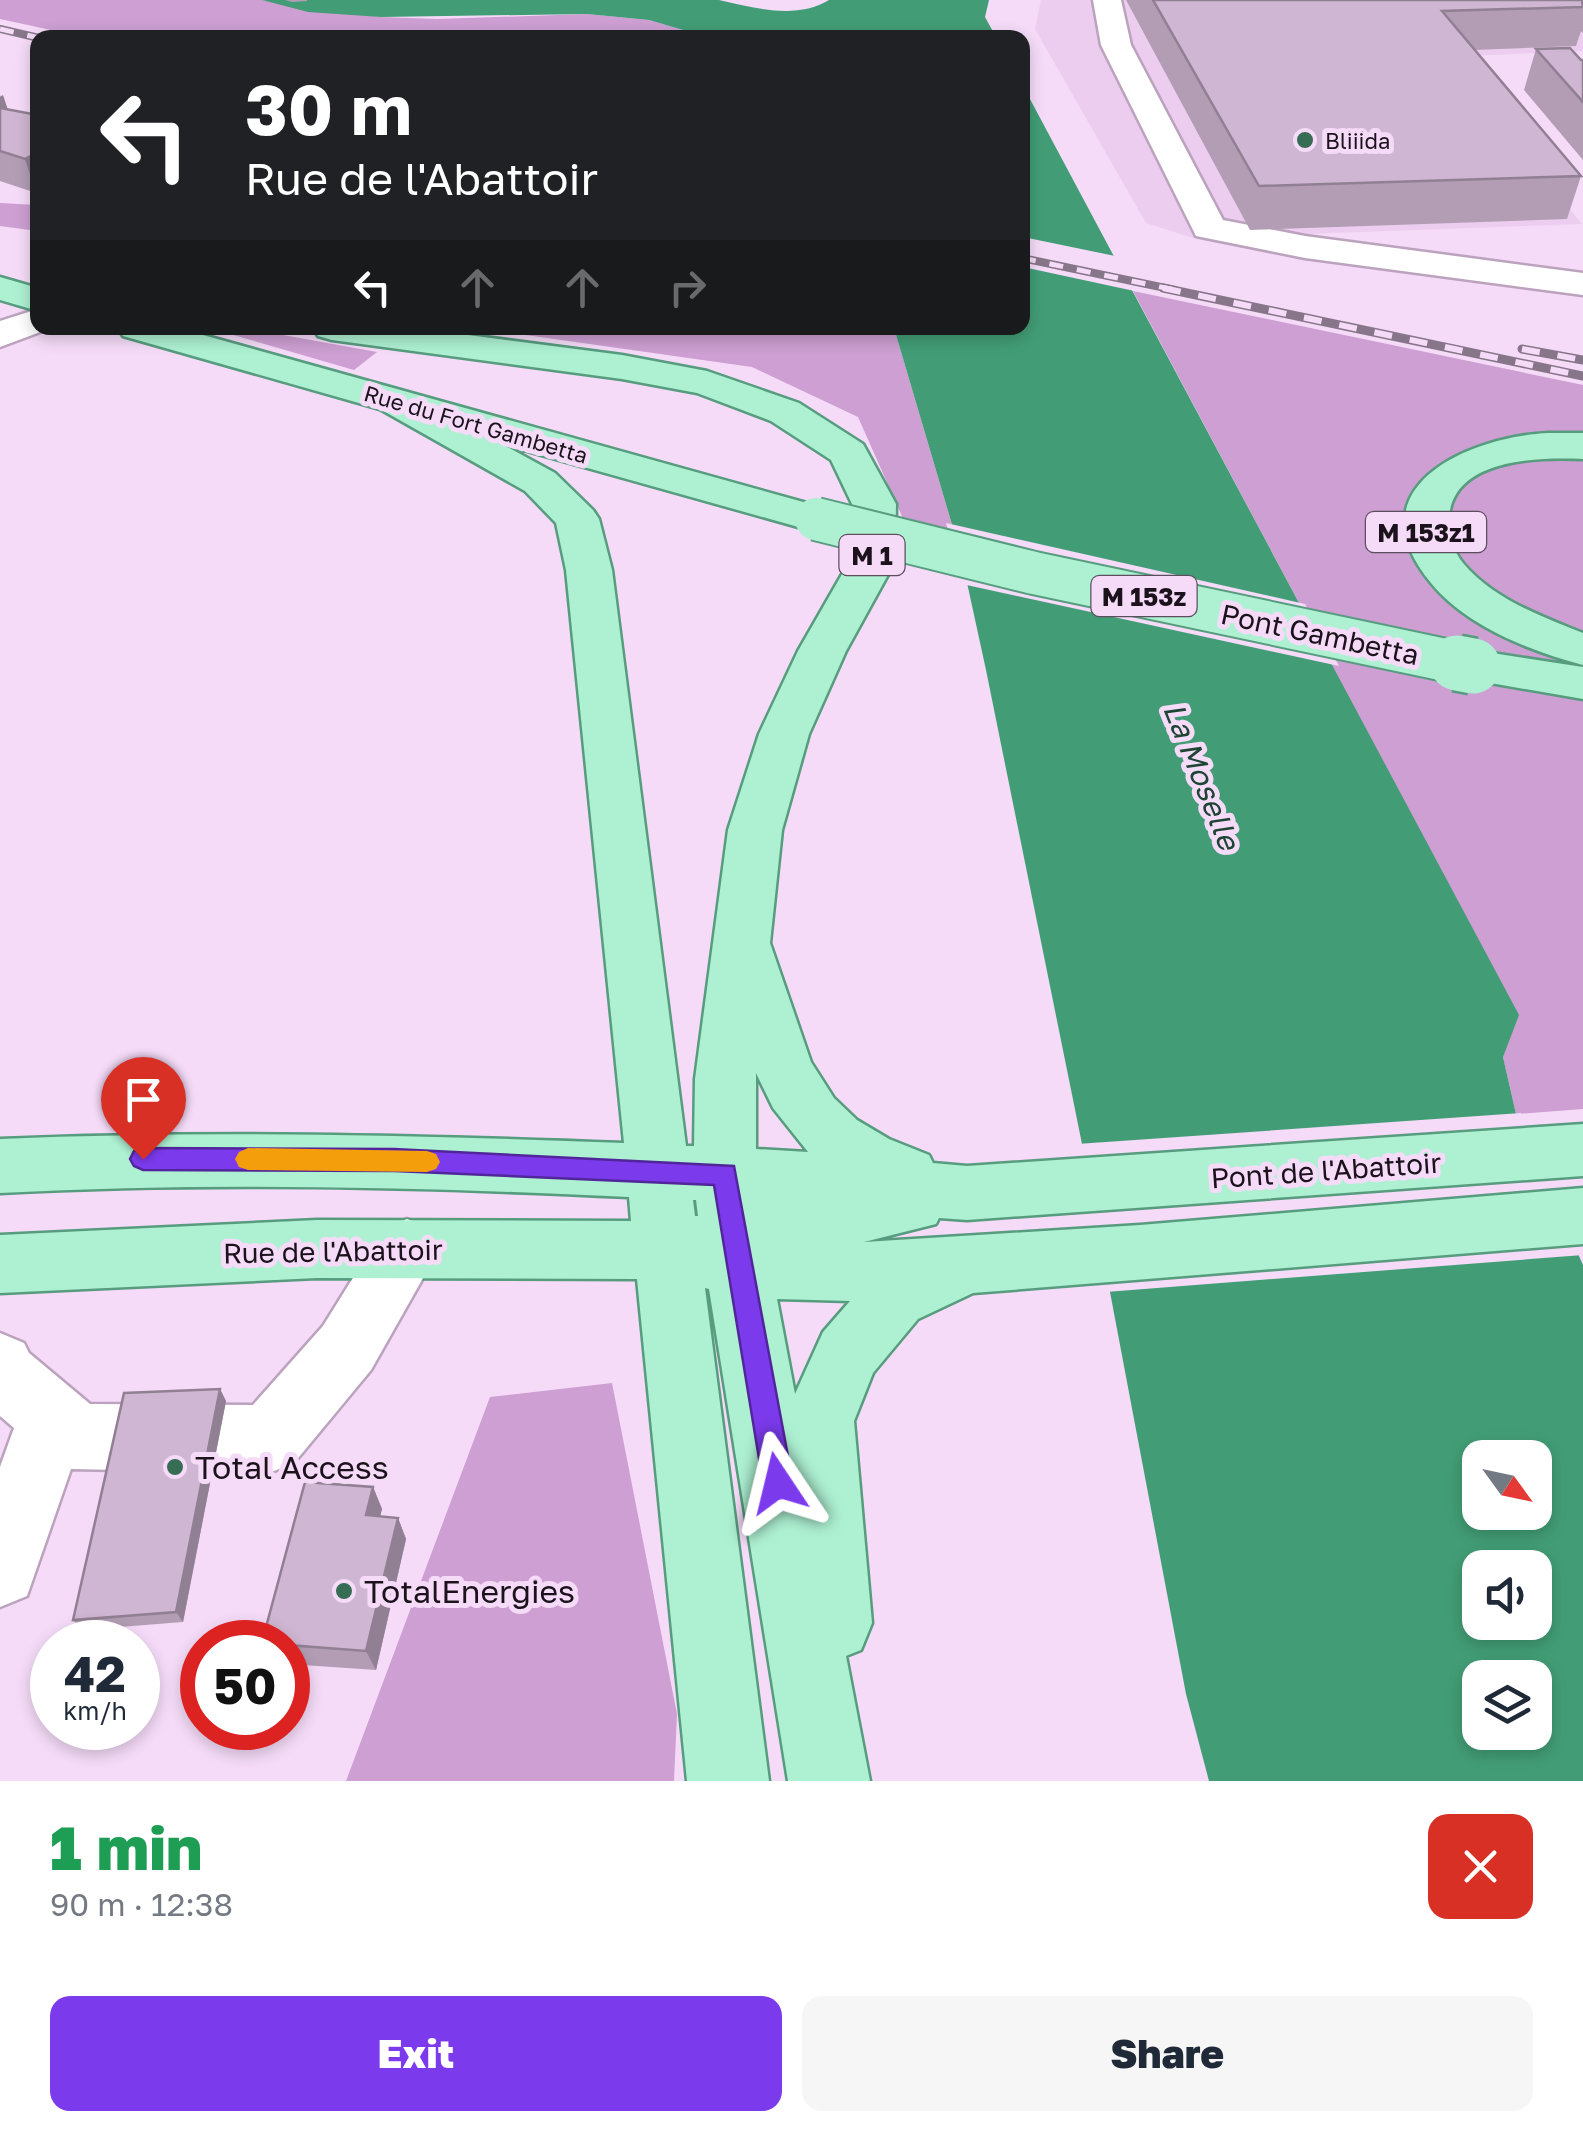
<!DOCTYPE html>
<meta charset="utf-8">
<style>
body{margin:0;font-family:"Golos Text",sans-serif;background:#f6f6f7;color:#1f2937;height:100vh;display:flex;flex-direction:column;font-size:38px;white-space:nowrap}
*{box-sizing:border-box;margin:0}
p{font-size:32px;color:#747a83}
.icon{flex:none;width:55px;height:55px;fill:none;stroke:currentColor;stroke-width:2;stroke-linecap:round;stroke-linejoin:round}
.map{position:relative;height:1781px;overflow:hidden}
.sheet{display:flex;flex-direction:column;background:#fff;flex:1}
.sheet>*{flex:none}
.top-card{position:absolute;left:30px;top:30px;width:1000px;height:305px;border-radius:20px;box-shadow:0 5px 15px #0003;background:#202124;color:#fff;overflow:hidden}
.needle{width:65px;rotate:123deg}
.buttons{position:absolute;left:1462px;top:1440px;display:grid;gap:20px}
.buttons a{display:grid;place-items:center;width:90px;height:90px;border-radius:20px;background:#fff;box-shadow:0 5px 15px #0003;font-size:50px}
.speed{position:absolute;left:30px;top:1620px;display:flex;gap:20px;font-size:50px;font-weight:700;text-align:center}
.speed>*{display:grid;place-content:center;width:130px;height:130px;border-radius:50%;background:#fff;box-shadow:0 5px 15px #0003;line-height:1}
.speed small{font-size:25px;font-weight:400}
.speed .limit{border:15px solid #d22;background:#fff;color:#111}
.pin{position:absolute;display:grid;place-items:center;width:85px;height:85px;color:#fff;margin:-102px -42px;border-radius:50% 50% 50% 0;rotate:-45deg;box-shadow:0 0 10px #0007}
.pin .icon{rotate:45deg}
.me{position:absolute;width:110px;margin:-55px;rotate:350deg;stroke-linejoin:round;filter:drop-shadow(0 0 8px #0008)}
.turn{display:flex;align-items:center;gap:35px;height:210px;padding:0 50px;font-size:45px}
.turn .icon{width:130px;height:130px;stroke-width:2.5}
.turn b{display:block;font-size:70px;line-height:85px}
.lanes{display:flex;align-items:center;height:95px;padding:0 50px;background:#0003;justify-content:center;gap:50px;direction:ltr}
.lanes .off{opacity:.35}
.round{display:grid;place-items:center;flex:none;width:105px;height:105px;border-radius:20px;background:#f6f6f7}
.summary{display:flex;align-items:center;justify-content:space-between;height:170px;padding:0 50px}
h1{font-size:60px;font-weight:800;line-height:75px;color:#1e9e55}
.button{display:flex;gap:20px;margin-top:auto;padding:20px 50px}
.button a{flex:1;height:115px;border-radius:20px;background:#7c3aed;color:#fff;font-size:40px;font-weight:800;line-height:115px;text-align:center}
.button a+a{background:#f6f6f7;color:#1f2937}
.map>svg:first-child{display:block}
</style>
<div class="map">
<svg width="1583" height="1781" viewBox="0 0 1583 1781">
<rect width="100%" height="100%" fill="#f5dbf8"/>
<!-- built -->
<path fill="#eccdef" d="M1041,0H1579L1583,4V51L1443,57L1582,224L1193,238L1146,223L1035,29Z"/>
<!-- green -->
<path fill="#cd9fd2" d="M0,0H262L381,17L437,19L587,14L649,20L707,37L88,38L0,19Z
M0,203L37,205V231L0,226Z
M1133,291L1583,385V1109L1516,1114L1503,1057L1299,603Z
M209,328H245L377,352L354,370Z
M477,328H894L961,555L913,541L858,417L752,367Z
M612,1383L677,1714L674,1781H346L490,1397Z"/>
<!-- water -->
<path fill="#429d76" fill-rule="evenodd" d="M262,0H719C754,8 797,20 829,0H989L985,17L996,37H707L649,20L587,14L381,17L308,12Z
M1023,86L1519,1015L1503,1057L1516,1114L1583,1265V1781H1209L1186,1694L1082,1144L986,670L961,555L894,328H1022ZM1480,1458H1535V1512H1480ZM1480,1568H1535V1622H1480ZM1480,1678H1535V1732H1480Z"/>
<!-- pier -->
<path fill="#f5dbf8" d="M1023,237L1120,257L1139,292L1023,267Z
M946,523L1305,604L1339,666L962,584Z
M1521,1113L1583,1255L1106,1292L1077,1144Z"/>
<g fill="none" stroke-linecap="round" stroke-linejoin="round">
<!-- minor casing -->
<g stroke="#bba2bd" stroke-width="5">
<path id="minor" d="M1093,0H1121L1131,45L1223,220L1305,236L1583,273V295L1305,258L1196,236L1101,45Z
M38,309V328H51L0,347V321Z
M407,1219L430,1228L440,1248L371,1370L294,1463L269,1473L71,1469L27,1596L0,1607V1467L14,1428L0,1416V1333L24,1343L29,1353L90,1404L253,1405L323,1326L384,1228Z"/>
</g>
<!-- major casing -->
<g stroke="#579c7f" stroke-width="5">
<path id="major" d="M0,277L38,288V311L0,300Z
M118,328H178L832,510L838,519L832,528L816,532L502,444L555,473L593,510L599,519L612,570L686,1146H694L695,1079L728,830L759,734L798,651L849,562L852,504L831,460L771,421L697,393L622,379L332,340L318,336L313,328H415L622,355L707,371L799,403L863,444L896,504L895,562L846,651L809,734L782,830L770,943L811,1062L834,1098L857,1120L889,1139L929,1155L933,1163L967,1166L1583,1124V1176L967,1220L939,1218L936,1224L864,1242L1140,1225L1583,1188V1244L973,1293L918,1319L873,1373L854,1421L872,1623L861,1650L846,1656L870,1781H788L709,1289L705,1288L769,1781H687L637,1279L317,1278L0,1293V1235L317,1220L631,1221L629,1197C419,1187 210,1182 0,1193V1139C208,1130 415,1135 624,1143L566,570L556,523L525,491L380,409L123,336ZM756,1073L773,1108L808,1152L756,1149ZM693,1200H696L698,1216H695ZM777,1299L850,1301L823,1332L795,1394Z
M1548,433H1583V459C1540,457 1450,458 1449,520C1449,535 1453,551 1463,563C1493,599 1541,616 1583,633V665C1530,651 1466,626 1431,583C1352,488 1467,437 1548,433Z
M1473,650L1583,667V699L1456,677L1449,666L1456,655Z"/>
</g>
<!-- minor -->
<use href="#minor" fill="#fff" fill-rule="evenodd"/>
<!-- major -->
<use href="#major" fill="#adf0d2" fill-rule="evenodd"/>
<!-- rail-far1 casing -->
<g stroke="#877689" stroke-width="8">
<path id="rail-far1" d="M0,29L39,38
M1022,258L1175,290"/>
</g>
<!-- rail casing -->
<g stroke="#877689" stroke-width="9">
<path id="rail" d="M1163,288L1583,376
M1522,349L1583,360"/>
</g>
<!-- rail-far1 -->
<use href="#rail-far1" stroke="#f5dbf8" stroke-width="5" stroke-dasharray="14" stroke-linecap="butt"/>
<!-- rail -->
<use href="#rail" stroke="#f5dbf8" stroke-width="6" stroke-dasharray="18" stroke-linecap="butt"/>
<!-- major-bridge-far1 casing -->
<g stroke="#579c7f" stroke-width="46" stroke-linecap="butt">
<path id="major-bridge-far1" d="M816,519L1034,573L1469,665"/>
</g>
<!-- major-bridge casing -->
<g stroke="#579c7f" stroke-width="60" stroke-linecap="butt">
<path id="major-bridge" d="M1457,663L1473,666"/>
</g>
<!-- major-bridge-far1 -->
<use href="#major-bridge-far1" stroke="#adf0d2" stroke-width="42"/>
<!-- major-bridge -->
<use href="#major-bridge" stroke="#adf0d2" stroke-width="55"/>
</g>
<!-- wall -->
<path fill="#b29db5" d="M285,0H307V1L292,2Z
M1126,0H1583V33L1581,31L1576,46L1474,50L1581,176L1567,219L1250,230Z
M1536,49L1583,60V160L1524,90Z
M0,95L7,109L38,115L36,193L0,181Z
M220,1389L226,1401L183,1622L82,1630L73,1620Z
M373,1487L382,1509L380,1516L398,1518L406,1539L376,1670L288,1664V1642Z"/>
<!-- shaded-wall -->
<path fill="#917f93" d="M3,95L14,128L0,135V97Z
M38,152V192L36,193L25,159Z
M220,1389L226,1401L183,1622L176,1612Z
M373,1487L382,1509L375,1537L366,1515Z
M398,1518L406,1539L376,1670L366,1651Z"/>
<!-- building -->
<path fill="#cfb6d2" stroke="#917f93" stroke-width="2.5" d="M1153,0H1582L1583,7L1442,11L1581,176L1259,186Z
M1570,48L1581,60H1583V102L1536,49Z
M0,108L38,115V152L25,159L0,151Z
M220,1389L176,1612L73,1620L124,1393Z
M305,1482L373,1487L366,1515L398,1518L366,1651L288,1645V1642H262Z"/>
<!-- route -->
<path fill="#7c3aed" stroke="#51269a" stroke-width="2.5" d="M143,1148L394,1149L734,1166L793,1483L789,1493L778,1497L767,1493L763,1483L714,1185L394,1171L143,1170L134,1166L130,1159L134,1151Z"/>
<!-- slow -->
<path fill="#f59e0b" d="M248,1148L427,1151L436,1154L440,1162L436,1169L427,1172L248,1170L239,1167L235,1159L239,1152Z"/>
<!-- markers -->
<g fill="#366d54" stroke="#f5dbf8" stroke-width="4">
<circle cx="1305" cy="140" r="10"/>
<circle cx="175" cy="1467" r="10"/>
<circle cx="344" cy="1591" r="10"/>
</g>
<g text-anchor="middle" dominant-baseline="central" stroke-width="10" stroke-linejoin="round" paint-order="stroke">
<!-- far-poi labels -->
<g font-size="22" fill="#1b121c" stroke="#f5dbf8" text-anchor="start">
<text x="1325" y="140">Bliiida</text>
</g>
<!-- far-street labels -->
<g font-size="22" fill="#1b121c" stroke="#f5dbf8">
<text transform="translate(476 424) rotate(16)">Rue du Fort Gambetta</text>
</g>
<!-- shield labels -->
<g fill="#f5dbf8" stroke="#5c4e5e" stroke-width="2.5">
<rect x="1366" y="512" width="120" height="40" rx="8"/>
<rect x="839.5" y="535" width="65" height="40" rx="8"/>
<rect x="1091.5" y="576" width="105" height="40" rx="8"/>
</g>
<g font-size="25" font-weight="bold" fill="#1b121c">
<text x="1426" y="532">M 153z1</text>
<text x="872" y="555">M 1</text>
<text x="1144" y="596">M 153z</text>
</g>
<!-- street labels -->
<g font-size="28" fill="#1b121c" stroke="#f5dbf8">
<text transform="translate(1320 634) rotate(12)">Pont Gambetta</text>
<text transform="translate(1326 1170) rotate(-4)">Pont de l'Abattoir</text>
<text transform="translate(333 1251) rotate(-1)">Rue de l'Abattoir</text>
</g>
<!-- water labels -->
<g font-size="30" font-style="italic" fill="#1e4533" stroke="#f5dbf8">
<text transform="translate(1202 776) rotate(68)">La Moselle</text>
</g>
<!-- near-poi labels -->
<g font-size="32" fill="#1b121c" stroke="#f5dbf8" text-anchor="start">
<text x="195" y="1467">Total Access</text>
<text x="364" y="1591">TotalEnergies</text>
</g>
</g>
</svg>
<div class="buttons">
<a><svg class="needle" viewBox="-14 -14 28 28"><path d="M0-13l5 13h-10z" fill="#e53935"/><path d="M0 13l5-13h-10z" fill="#747a83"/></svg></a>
<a><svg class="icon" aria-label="sound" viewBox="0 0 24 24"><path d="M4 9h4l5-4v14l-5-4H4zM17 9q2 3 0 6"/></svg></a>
<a><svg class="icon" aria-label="layers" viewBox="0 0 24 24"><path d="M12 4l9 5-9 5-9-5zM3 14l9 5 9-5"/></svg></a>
</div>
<div class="speed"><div>42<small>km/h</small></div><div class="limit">50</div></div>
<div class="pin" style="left:143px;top:1159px;background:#d93025"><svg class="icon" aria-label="arrive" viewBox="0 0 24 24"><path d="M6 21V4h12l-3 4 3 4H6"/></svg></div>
<svg class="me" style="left:778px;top:1483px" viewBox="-20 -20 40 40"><path d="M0-17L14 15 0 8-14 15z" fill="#7c3aed" stroke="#fff" stroke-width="4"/></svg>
<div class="top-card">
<div class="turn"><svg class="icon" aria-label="left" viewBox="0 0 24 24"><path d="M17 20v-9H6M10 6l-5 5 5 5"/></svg><div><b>30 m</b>Rue de l'Abattoir</div></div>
<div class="lanes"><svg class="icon" aria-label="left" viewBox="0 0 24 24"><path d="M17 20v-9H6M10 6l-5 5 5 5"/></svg><svg class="icon off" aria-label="ahead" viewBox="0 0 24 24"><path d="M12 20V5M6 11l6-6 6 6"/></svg><svg class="icon off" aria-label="ahead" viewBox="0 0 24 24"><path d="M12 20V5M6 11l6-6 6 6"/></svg><svg class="icon off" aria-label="right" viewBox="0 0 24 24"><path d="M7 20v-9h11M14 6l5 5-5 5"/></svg></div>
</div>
</div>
<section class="sheet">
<div class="summary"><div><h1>1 min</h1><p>90 m · 12:38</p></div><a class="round" style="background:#d93025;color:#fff"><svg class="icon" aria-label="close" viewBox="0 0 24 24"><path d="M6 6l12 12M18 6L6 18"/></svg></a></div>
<div class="button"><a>Exit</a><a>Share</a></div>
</section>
